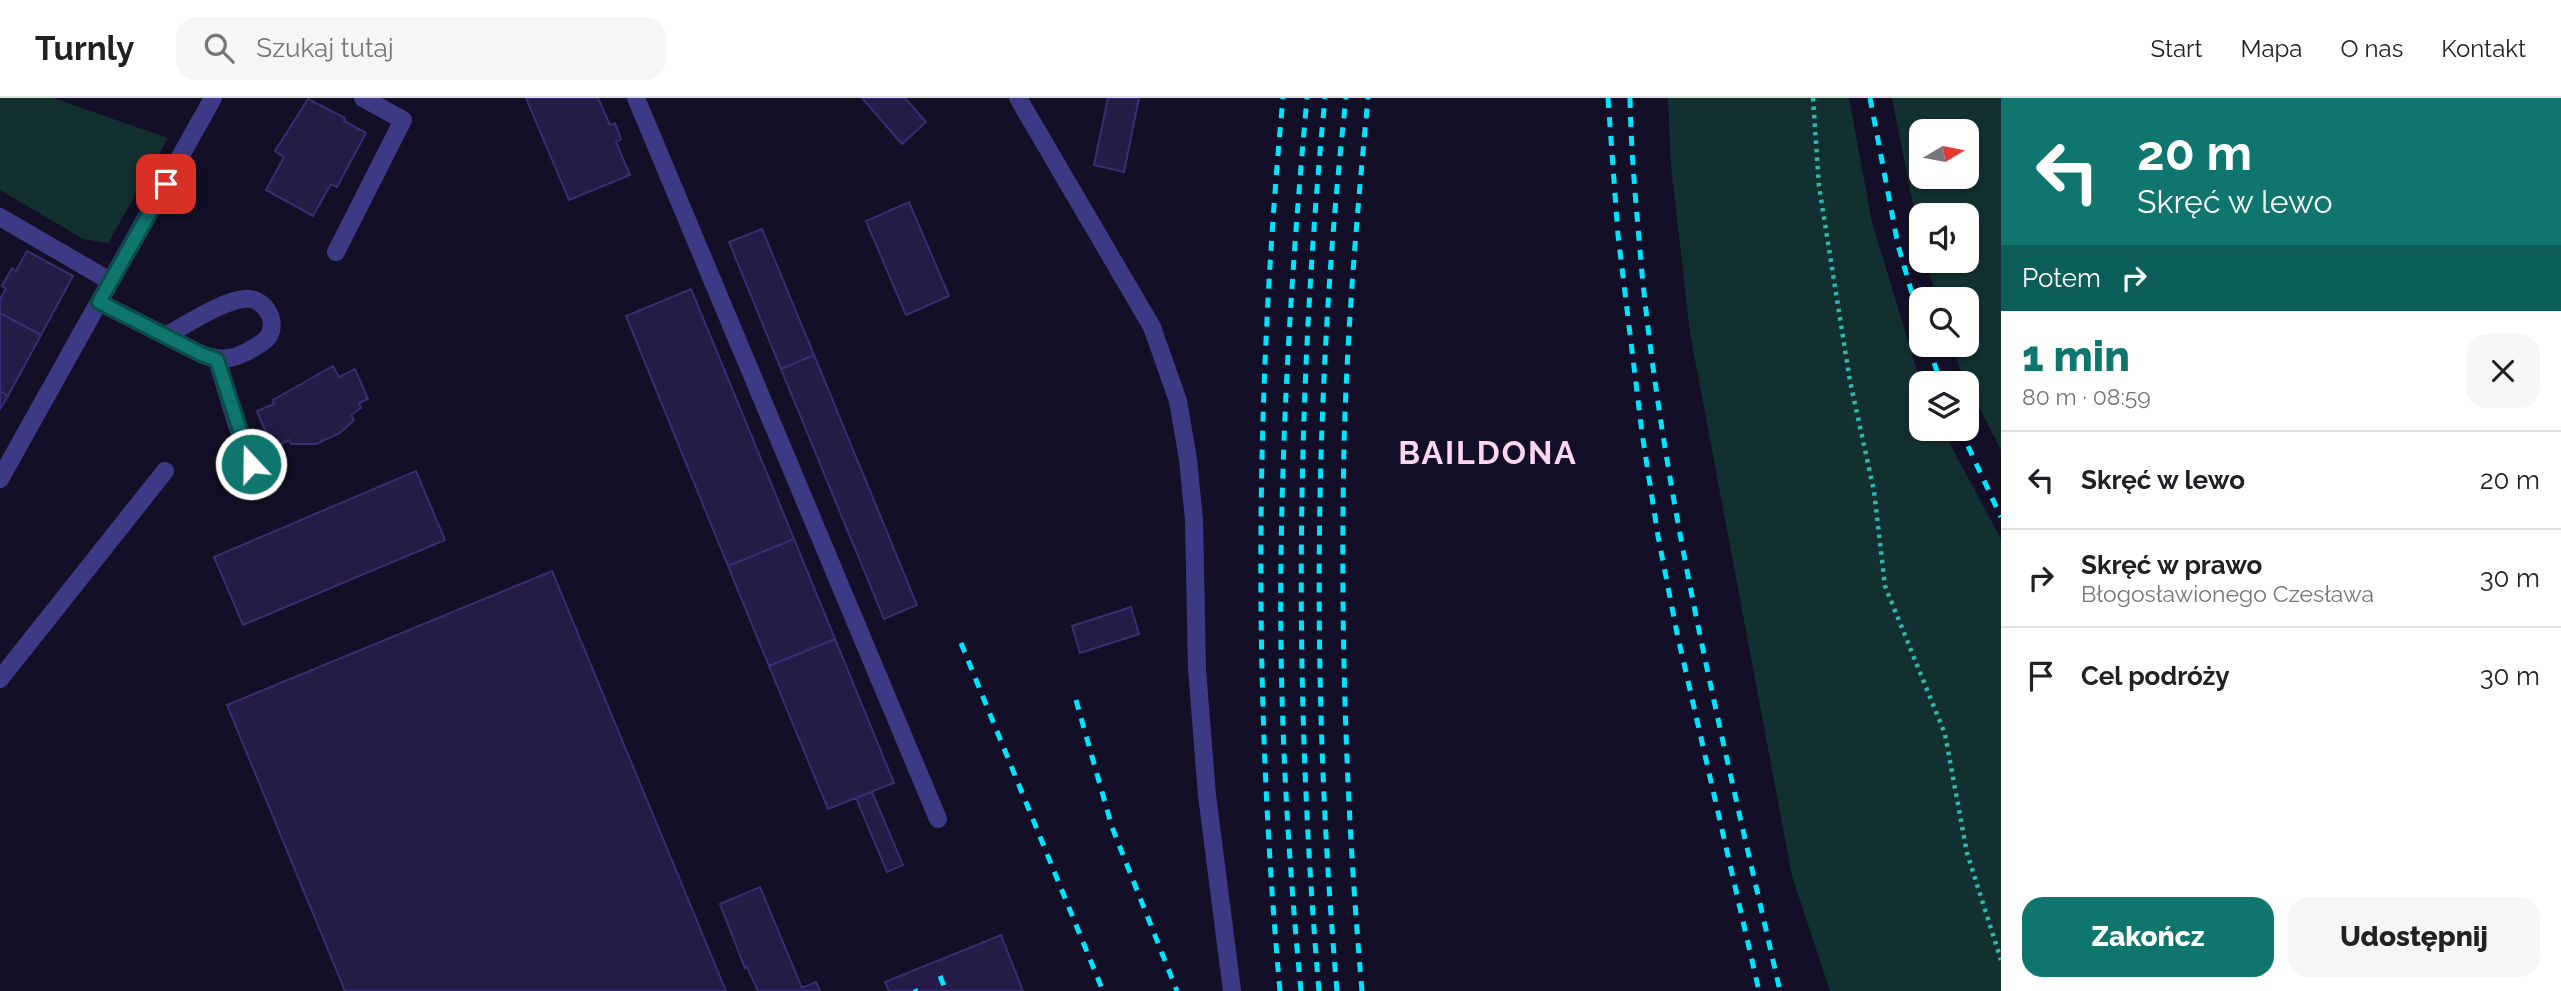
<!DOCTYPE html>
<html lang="pl">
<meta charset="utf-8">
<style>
body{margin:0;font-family:Raleway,sans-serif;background:#f6f6f6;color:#202124;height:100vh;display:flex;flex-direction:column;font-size:26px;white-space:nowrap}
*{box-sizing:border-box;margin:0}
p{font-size:23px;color:#757577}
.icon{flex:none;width:38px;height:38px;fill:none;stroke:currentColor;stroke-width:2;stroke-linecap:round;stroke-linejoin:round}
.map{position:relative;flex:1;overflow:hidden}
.panel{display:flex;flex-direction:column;background:#fff;width:560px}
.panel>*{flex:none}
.guide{background:#0f766e;color:#fff;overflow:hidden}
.needle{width:46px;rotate:80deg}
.tools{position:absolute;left:1909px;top:21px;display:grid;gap:14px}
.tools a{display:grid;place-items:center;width:70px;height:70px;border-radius:14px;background:#fff;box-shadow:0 2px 5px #0004;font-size:35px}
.pin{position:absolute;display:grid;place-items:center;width:60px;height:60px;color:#fff;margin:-30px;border-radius:14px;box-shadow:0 4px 10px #0006}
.me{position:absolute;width:77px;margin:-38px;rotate:339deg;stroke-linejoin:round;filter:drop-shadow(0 0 5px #0008)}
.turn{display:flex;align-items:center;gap:24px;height:147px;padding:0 21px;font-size:32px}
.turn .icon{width:91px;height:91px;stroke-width:2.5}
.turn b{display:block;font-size:49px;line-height:60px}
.then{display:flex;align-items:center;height:66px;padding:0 21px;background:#0003;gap:14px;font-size:26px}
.round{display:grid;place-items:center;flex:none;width:74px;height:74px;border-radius:21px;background:#f6f6f6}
.overview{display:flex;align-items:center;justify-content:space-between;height:119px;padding:0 21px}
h1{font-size:42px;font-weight:800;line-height:52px;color:#0f766e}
.action{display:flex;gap:14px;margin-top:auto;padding:14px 21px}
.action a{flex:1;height:80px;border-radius:21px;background:#0f766e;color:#fff;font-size:28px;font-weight:800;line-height:80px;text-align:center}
.action a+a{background:#f6f6f6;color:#202124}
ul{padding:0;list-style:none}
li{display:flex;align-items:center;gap:21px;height:98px;padding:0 21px;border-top:2px solid #e0e0e0}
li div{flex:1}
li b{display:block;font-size:26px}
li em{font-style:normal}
header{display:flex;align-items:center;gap:42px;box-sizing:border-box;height:98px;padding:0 35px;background:#fff;border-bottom:2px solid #e0e0e0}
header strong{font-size:33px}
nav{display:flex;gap:38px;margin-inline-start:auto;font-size:24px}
.search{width:490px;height:63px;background:#f6f6f6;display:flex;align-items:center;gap:18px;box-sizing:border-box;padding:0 24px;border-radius:21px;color:#757577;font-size:26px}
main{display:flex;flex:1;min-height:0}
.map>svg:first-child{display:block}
</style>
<header>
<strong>Turnly</strong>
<div class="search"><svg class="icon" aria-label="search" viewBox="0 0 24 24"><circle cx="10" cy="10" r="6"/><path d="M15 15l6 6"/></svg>Szukaj tutaj</div>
<nav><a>Start</a><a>Mapa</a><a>O nas</a><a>Kontakt</a></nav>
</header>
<main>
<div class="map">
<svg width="2001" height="893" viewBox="0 0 2001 893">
<rect width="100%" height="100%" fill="#130f26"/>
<!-- green -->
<path fill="#12302f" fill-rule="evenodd" d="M0,0H53L168,40L108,145L83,141L0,92Z
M1668,0H1849L1872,124L1921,286L1922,331H1942L2001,441V893H1830L1792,778L1690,235L1671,68Z
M1892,0H2001V352L1962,276L1952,247H1967V201H1938L1925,163H1967V117H1922L1921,147ZM1967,33V79H1922V33Z"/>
<!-- building -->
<path fill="#241b47" stroke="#3b2d73" stroke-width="2" d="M526,0H598L610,27L615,25L621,41L616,44L630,77L569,102Z
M862,0H905L926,24L902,46Z
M1108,0H1139L1124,74L1094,67Z
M308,1L345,20L344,23L366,35L337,89L331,86L313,118L266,92L284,59L275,53Z
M909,104L949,198L906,217L866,123Z
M762,131L814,257L781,271L729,144Z
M27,153L73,178L41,237L0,215V201L6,191L2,188L12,170L16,173Z
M691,191L794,441L728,468L626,218Z
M0,215L41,237L8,298L0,293Z
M814,257L917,507L884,521L781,271Z
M333,268L339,279L355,271L368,301L359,305L361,310L351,317L354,322L340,335L316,346H291L289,342L272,350L257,313L274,306L273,302Z
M0,293L8,298L0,311Z
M416,373L445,442L243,527L214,459Z
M794,441L835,541L769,568L728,468Z
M552,473L726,893H345L227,607Z
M1131,509L1139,536L1080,555L1072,528Z
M835,541L894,685L828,711L769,568Z
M872,694L903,767L887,774L856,700Z
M760,789L802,890L816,884L820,893H758L747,869L745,870L720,806Z
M1001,837L1023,893H889L885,884Z"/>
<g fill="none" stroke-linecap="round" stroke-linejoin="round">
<!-- path -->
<path stroke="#2fb8b0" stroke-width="4.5" stroke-dasharray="3.5 5" stroke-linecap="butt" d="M1813,0L1819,88L1850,283L1874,393L1885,488L1945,636L1967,755L2001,862"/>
<!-- minor -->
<path stroke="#3d3a85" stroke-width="18" d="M636,0L938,721
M1018,0L1152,229L1178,303L1188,361L1194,422L1197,571L1207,697L1232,893
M0,119L110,183
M336,154L403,22L363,0
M99,204L201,256C221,263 234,262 252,251C258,247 265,244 269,238C278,220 263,199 244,201C224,202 184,228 165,238
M217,262L237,327L257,379
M0,381L213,0
M0,581L165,373"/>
<!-- rail -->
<path stroke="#00e5ff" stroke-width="5" stroke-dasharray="10 9" stroke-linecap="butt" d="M1608,0L1618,137L1642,335L1658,438L1677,535L1759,893
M1630,0C1631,58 1637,117 1642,175C1666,418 1726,655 1780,893
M1870,0L1898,147L1922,230
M1928,247L1941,285
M1960,331L2001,419
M961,545L1103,893
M1076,602L1112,729L1177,893
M940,878L946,893
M915,891L916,893
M1280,893C1253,596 1255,297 1283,0
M1301,893C1287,749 1279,604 1281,460C1283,306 1293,153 1307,0
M1319,893C1293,595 1296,298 1325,0
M1337,893C1311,595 1313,297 1346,0
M1362,893C1346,712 1340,530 1344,348C1347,232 1357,116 1368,0"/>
</g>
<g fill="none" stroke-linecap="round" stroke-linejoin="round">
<!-- route casing -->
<g stroke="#0a4d48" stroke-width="18">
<path id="route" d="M166,86L99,204L201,256L217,262L251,366"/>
</g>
<!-- route -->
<use href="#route" stroke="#0f766e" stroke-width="12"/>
</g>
<g text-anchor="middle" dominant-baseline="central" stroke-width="7" stroke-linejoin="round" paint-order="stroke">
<!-- district labels -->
<g font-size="32" font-weight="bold" letter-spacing="2" fill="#ffd6f0" stroke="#130f26">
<text x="1488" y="354">BAILDONA</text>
</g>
</g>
</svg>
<div class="tools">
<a><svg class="needle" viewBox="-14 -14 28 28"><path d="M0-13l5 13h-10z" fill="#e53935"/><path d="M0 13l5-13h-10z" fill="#757577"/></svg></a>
<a><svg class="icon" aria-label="sound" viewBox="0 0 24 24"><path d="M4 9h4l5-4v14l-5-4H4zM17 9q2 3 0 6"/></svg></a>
<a><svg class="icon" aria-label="search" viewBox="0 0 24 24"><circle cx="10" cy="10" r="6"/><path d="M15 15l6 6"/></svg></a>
<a><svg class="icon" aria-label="layers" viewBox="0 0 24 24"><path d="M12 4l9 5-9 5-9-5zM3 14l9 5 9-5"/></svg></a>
</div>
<div class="pin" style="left:166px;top:86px;background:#d93025"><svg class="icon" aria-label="arrive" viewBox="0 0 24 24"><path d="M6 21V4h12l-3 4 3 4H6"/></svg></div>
<svg class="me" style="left:251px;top:366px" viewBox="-20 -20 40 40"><circle r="17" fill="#0f766e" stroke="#fff" stroke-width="3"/><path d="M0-11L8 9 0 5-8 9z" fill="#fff"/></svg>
</div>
<section class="panel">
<div class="guide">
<div class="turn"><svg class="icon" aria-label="left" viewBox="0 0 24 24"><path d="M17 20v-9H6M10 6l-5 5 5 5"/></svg><div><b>20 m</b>Skręć w lewo</div></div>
<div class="then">Potem<svg class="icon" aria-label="right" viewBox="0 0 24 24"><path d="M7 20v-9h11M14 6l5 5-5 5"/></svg></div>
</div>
<div class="overview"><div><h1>1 min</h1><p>80 m · 08:59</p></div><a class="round"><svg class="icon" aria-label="close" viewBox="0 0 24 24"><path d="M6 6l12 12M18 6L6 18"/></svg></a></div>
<ul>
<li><svg class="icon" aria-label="left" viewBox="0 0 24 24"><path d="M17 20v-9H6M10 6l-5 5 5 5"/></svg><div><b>Skręć w lewo</b></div><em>20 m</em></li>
<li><svg class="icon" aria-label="right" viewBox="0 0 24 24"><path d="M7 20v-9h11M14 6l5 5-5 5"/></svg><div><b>Skręć w prawo</b><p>Błogosławionego Czesława</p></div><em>30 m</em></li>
<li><svg class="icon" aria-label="arrive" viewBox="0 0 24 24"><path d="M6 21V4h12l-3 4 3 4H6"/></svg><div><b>Cel podróży</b></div><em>30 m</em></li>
</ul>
<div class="action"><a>Zakończ</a><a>Udostępnij</a></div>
</section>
</main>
